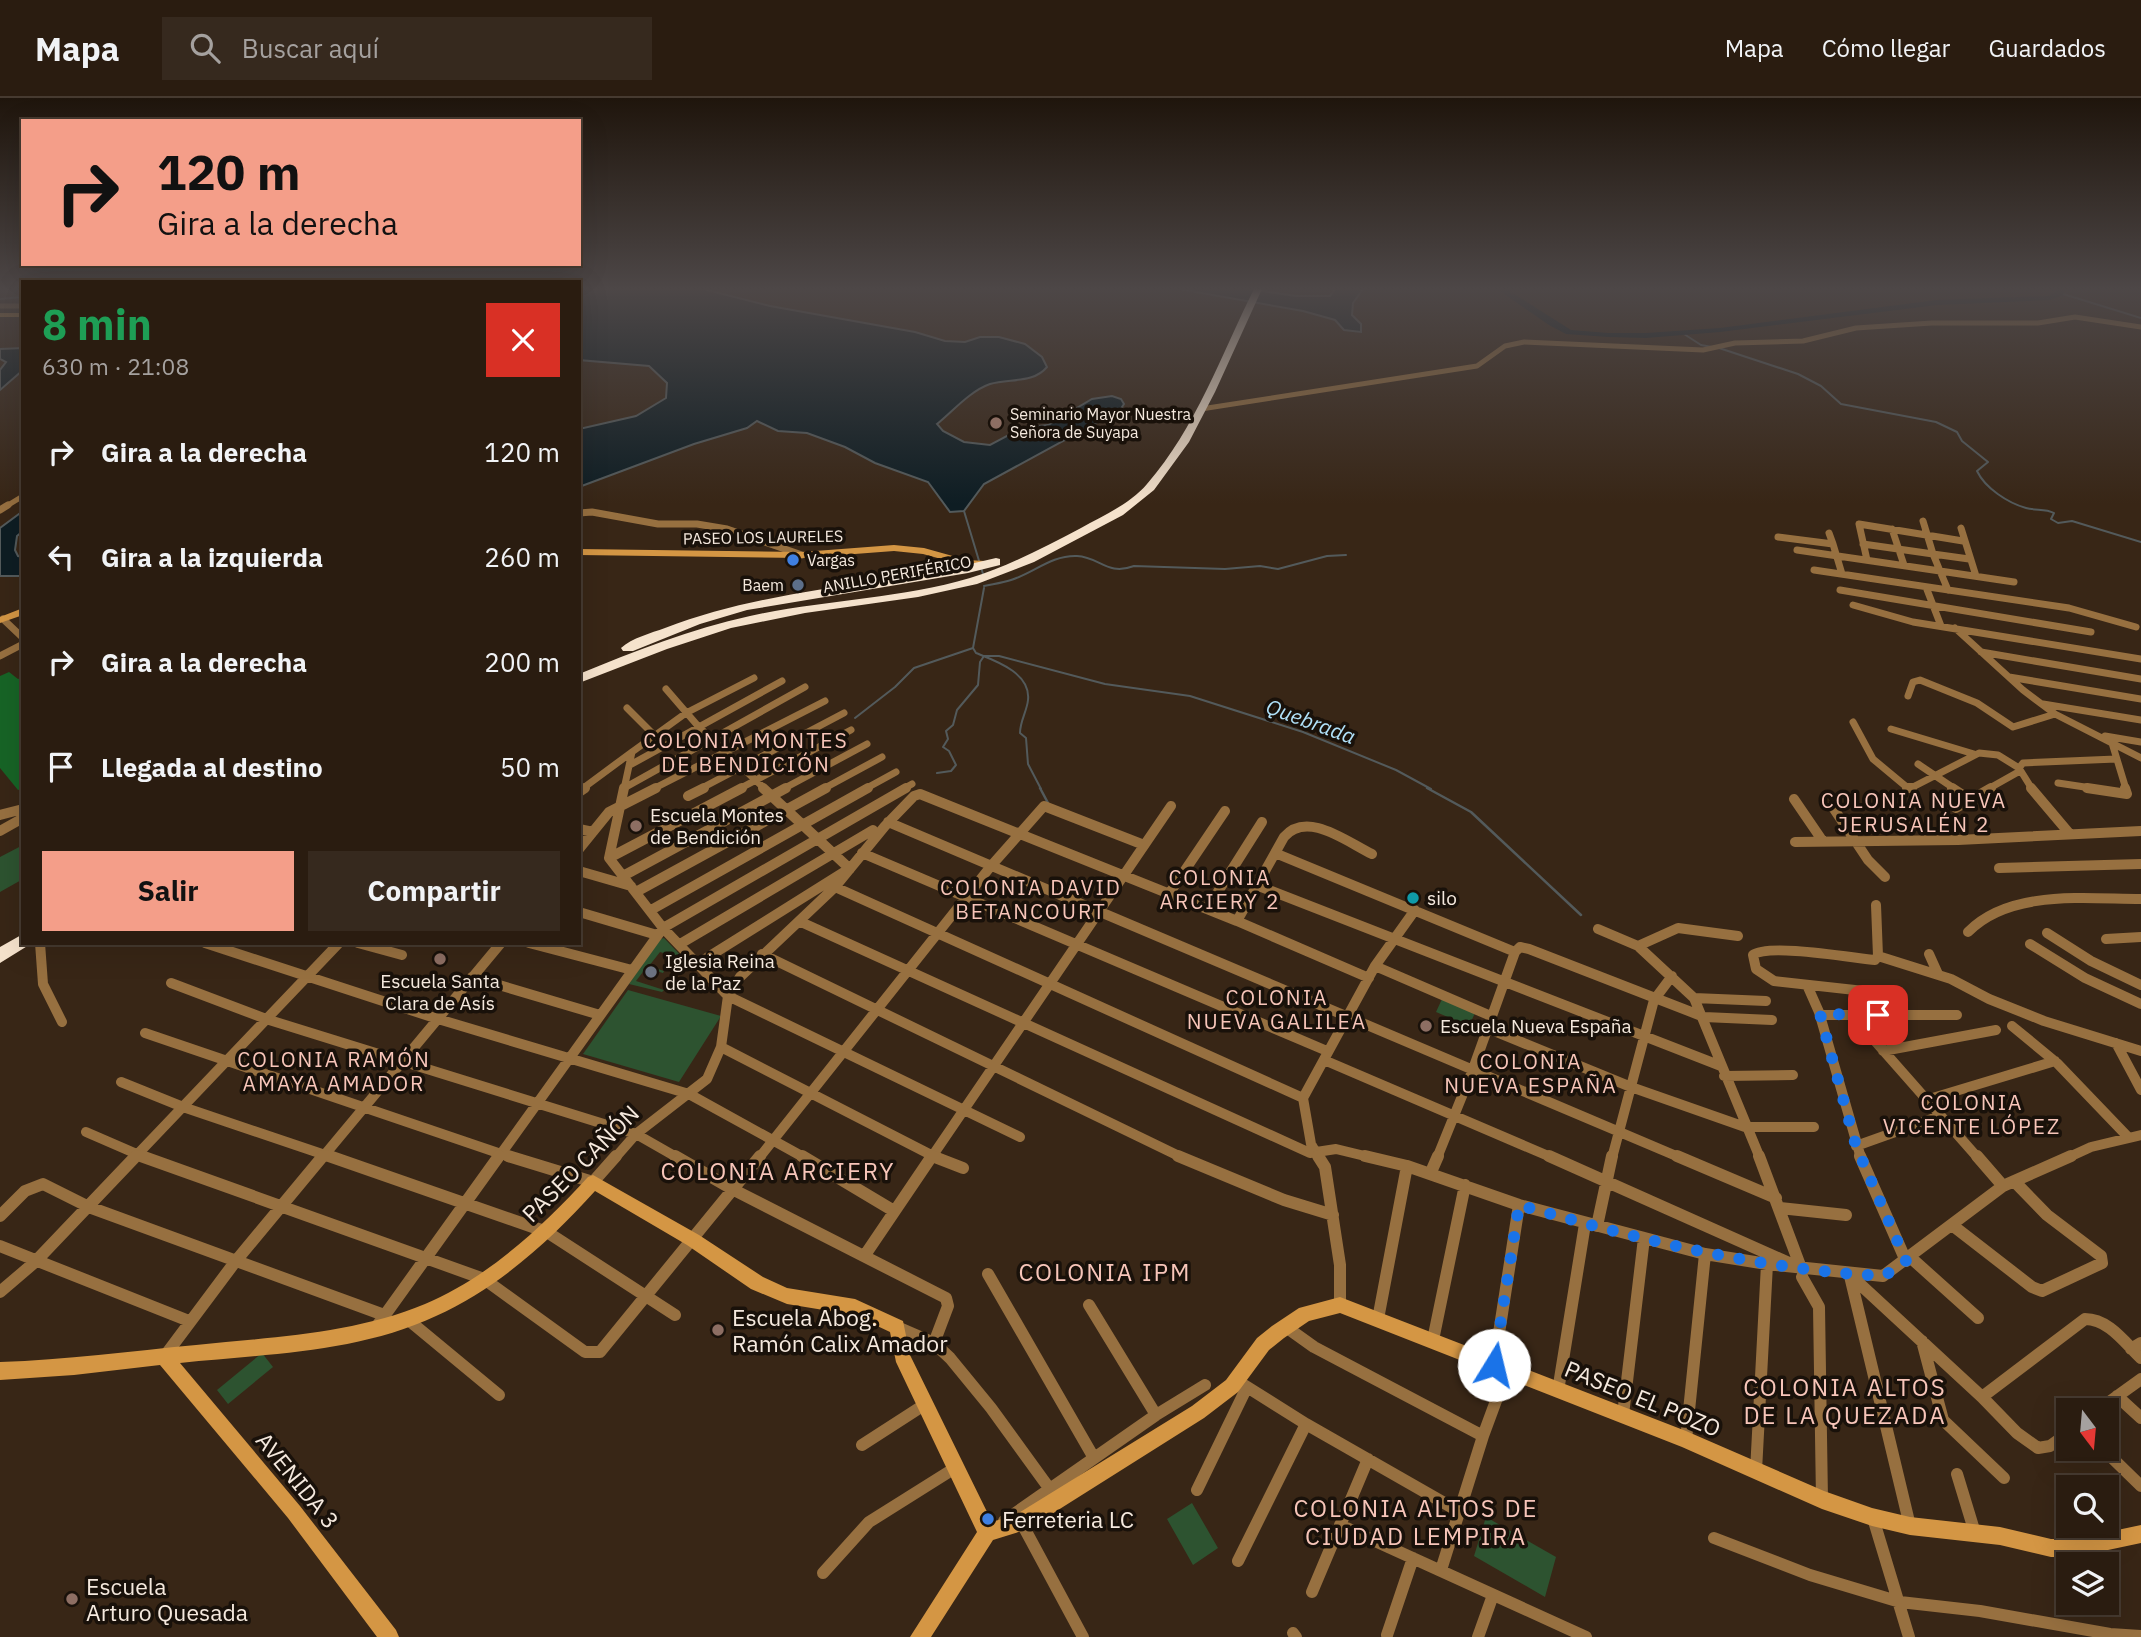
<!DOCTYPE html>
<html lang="es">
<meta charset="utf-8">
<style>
body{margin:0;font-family:"IBM Plex Sans",sans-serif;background:#36291e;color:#f1f3f6;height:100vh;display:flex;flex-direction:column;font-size:26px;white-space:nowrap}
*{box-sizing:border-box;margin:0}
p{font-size:23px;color:#a5a19f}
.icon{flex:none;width:38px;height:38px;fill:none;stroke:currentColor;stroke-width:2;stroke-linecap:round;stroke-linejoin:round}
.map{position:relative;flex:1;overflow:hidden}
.drawer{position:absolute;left:21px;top:182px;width:560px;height:665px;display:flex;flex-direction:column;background:#2a1c10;border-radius:0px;box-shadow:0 7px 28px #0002,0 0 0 2px #463a30}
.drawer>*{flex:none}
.hud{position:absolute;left:21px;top:21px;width:560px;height:147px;border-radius:0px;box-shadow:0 7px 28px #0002,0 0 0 2px #463a30;background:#f49e89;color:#111;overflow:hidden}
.needle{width:46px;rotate:164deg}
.controls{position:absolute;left:2056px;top:1300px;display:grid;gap:14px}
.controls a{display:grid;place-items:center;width:63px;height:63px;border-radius:0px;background:#2a1c10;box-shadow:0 7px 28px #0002,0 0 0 2px #463a30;font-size:35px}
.pin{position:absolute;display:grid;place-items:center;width:60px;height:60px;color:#fff;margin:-30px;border-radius:14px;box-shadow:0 4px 10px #0006}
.me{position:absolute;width:77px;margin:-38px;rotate:9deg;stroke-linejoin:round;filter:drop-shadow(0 0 5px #0008)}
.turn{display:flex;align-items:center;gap:24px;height:147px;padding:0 21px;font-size:32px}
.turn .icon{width:91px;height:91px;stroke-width:2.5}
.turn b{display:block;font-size:49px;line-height:60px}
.round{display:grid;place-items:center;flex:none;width:74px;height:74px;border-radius:0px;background:#36291e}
.summary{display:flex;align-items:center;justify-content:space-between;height:119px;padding:0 21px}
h1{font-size:42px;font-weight:700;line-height:52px;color:#1e9e55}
.action{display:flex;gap:14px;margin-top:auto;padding:14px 21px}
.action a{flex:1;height:80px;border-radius:0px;background:#f49e89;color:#111;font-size:28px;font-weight:700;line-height:80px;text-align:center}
.action a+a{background:#36291e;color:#f1f3f6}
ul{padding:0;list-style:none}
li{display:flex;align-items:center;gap:21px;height:105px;padding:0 21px}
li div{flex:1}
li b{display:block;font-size:26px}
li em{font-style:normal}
header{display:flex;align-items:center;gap:42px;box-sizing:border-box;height:98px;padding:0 35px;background:#2a1c10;border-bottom:2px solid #463a30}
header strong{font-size:33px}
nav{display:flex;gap:38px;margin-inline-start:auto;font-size:24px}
.search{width:490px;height:63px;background:#36291e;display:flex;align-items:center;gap:18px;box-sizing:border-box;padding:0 24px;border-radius:0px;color:#a5a19f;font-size:26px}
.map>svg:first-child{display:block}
</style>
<header>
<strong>Mapa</strong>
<div class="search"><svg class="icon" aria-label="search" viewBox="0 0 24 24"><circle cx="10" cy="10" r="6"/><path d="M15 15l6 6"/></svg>Buscar aquí</div>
<nav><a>Mapa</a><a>Cómo llegar</a><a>Guardados</a></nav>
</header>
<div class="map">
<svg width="2141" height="1539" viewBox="0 0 2141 1539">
<rect width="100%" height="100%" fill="#382616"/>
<!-- green -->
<path fill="#2d5330" d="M23,747V781L0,794V759Z
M664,840L685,862L660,854L649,868L664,873L663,875L646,870L636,883L664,892L662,894L629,886L660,841Z
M628,892L721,918L679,984L583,956Z
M1442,901L1475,915L1469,928L1436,914Z
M262,1255L273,1269L228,1306L217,1292Z
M1192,1405L1218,1450L1193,1467L1167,1421Z
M1486,1419L1556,1459L1545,1499L1474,1458Z"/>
<!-- forest -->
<path fill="#176426" d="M9,574L18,581L23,579V690L18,692L0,670V578Z"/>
<!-- water -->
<path fill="#0e1d23" stroke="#535a5b" stroke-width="2" d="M579,191H703L770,208L915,234L945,243L965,244L980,239H999L1025,246L1042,259L1047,269C1033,286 1009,280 990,286C970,293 953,313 937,326L943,333L964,344L990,347L1022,330L1048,327L1092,301L1112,298L1121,301L1124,306L1120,312L984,386L964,413L950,414L928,384L875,365L845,349L807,335L778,333L757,323L747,330L694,346L579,389V331L636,318L666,300L667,285L649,268L579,262Z
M1179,191H1249L1296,198H1330L1335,191H1363L1353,205L1352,217L1361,226V234L1344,232L1335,222L1303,213Z
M23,250V272L0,292V272L6,264L0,261V251Z
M23,413V433L17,438L15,452L18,458L23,459V478H0V430Z"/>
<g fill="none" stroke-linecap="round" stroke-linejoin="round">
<!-- stream-far1 -->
<path stroke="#535a5b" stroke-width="2" d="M2060,195L2141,220
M0,201L23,199
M1684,236L1701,247L1712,249
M1719,250L1798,276L1821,288L1841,306L1936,324L1957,334L1962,343L1988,364L1977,373C1985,390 2008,405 2026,410C2036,413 2045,410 2054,415L2051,421L2058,425L2072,423L2141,444
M964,413L983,476
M984,488C993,486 1002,485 1011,482C1034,475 1051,457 1077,458C1100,459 1107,478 1134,468L1225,471L1260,468L1278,471L1327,458L1346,457
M984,490L973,550L976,555C996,563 1031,575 1028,602C1027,613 1020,623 1020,635L1026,640L1028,666L1041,691
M984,558H999L1105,586L1190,598L1303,634L1396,672L1431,691
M855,620L895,589L914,570L973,550
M937,675L951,673L956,667L949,653L943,649L948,641L946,633L953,627L957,612L978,587L980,564L984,558"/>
<!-- stream -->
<path stroke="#535a5b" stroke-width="2.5" d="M1040,690L1048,705
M1427,690L1471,714L1581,817"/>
<!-- river -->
<path fill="#0e1d23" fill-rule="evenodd" d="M1497,191H1506L1571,232L1608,235H1646L1720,230L1937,202L2049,198L2056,194L2057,191H2065L2063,197L2050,202L1937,207L1720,234L1646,240L1608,239L1566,236L1549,227Z"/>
<!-- street-far3 -->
<path stroke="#977040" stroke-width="5" d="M0,208H23
M1201,311L1477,268L1505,248L1524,244L1703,252L1735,245L1803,243L1856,230L1932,225H2038L2075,219L2141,229
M5,409L23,398"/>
<!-- street-far2 -->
<path stroke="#977040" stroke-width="7" d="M0,412L8,407
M579,415L592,414L658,426H697L727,431L802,457
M1961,430L1976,478
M1892,431L1904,467
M1829,435L1833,446
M1778,439L1833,446L1842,476
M1863,446L1933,456L1923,423
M1797,452L1940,473L1948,492
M1933,456L1940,473L2014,484
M1933,456L1969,461
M1867,462L1859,426L1963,443
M1814,472L2069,510L2136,529
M1926,489L1941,528
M1840,492L2091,534
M1853,507L1913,524L2141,561
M3,521L23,540
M1955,530L2023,592L2055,616L2141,660
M1981,554L2141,581
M0,558L23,546
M2009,579L2141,601
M666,591L698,628L765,691
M1908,598L1913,584L1920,582L1977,605L2013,629L2055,616
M2043,606L2141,622
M627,610L654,637
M1853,624L1873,661L1909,691L1979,655L1998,657L2019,670
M1891,631L1974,656
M2105,638L2141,644
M2112,645L2126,691
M1918,666L1955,691
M630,667L782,583
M2058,685L2098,691
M626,689L805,589
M582,691L632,654
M624,691L632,654L686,615L754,580
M653,691L825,603
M700,691L844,615
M739,691L851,632
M783,691L867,646
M823,691L882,659
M865,691L896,674
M903,691L912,686
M1988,691L2020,673
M2032,691L2019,670L2023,665L2116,661"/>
<!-- street-far1 -->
<path stroke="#977040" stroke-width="10" d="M624,690L609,760L663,830L728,898L1020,1039
M763,690L850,771
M1907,690H1912
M1952,690L1970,702
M2031,690L2069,735
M2087,690L2127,696L2125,690
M579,694L585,690
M688,698L704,690
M1794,701L1822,742
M1832,708L1868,762L1885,779
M1956,710L1991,690
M0,717L23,711
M888,724L1681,1060
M579,731L593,734
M0,733L23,720
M1795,744L1958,742L2141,733
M579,751L609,714L656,690
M862,755L1327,953
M1275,755L1515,854L1520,849L1529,851L1704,919L1772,922
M609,760L742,690
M1999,770L2141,766
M579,773L631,788
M623,778L786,690
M1256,787L1721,968
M835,789L1303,1000
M636,794L826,690
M1169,796L1225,713
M1876,807L1878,858
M1207,811L1262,724
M651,812L868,690
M579,814L657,837
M1237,823L1284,739C1307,712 1347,744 1372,756
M801,824L1310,1055L1336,1051L1373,1060
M1598,831L1638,848L1694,900L1760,1060
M1968,834C2010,791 2086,801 2141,801
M2047,835L2091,863L2141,887
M2106,841L2141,839
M40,845L43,886L62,924
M205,845L438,921L689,996L805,1060
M358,845L402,857
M529,845L632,872
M680,846L873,732
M2030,846L2085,880L2141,906
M1638,848L1678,830L1738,838
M762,856L1183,1060
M1929,856L1938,876
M697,866L844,774
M1375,868L1491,918
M472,879L600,917
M171,885L266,921L636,1036L678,1060
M1807,887L1819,914L1861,1060
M1891,896L1774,883L1756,871L1753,857C1768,845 1853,860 1875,862L1878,858L1951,881L1989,901L2044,923L2141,953
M1694,900L1766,903
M1820,917H1957
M1852,917L1978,1060
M2012,928L2057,965L2128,1039
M1487,930L1631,989L1745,1029H1814
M145,935L513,1060
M2116,945L2141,992
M721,949L937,1060
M1883,953L1996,932
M1324,962L1553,1060
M1724,978L1793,977
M121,984L183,1009L334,1060
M1926,1002L2055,963
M86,1034L146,1060
M1856,1048L1940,1018
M134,1060L339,845
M322,1060L501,845
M498,1060L663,830L906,690
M615,1060L636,1036L707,981L721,949L728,898L740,879L835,789L885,728L914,698L920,696L1237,823L1369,880
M759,1060L991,768L1044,708L1144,747
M931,1060L1171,708
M1319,1060L1311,1046L1303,1000L1375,868L1415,812
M1437,1060L1473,971L1515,854
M1612,1060L1654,902L1672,878
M2067,1060L2091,1049L2141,1037"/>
<!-- street -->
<path stroke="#977040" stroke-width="12" d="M141,1058L484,1181L585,1254H600L760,1058
M329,1058L547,1134L675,1217
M508,1058L593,1084L616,1058
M675,1058L734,1092L946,1200L948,1208L934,1245
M802,1058L894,1113
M932,1058L963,1070
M1178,1058L1284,1102L1333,1117
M1318,1058L1325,1069L1340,1167V1207
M1365,1058L1407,1068L1519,1107L1705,1156L1767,1166L1883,1178L2003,1088L2071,1058
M1549,1058L1789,1165
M1677,1058L1776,1100
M1759,1058L1801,1170
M1860,1058L1906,1163
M1977,1058L2003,1088
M1431,1074L1438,1058
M1780,1110L1846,1117
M0,1118L25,1093L43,1086L89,1109L384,1217
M1952,1127L2032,1189L2042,1193L2102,1165L2101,1158L2047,1117L2014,1083
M1597,1128L1612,1058
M0,1148L189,1223
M865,1157L932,1058
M1910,1159L1978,1220
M988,1176L1094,1360
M1849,1176L1982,1299L2085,1221C2109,1221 2125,1245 2141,1260
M1850,1178L1910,1428
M1802,1179L1819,1209L1822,1402
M0,1194L35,1164L136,1058
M1089,1207L1156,1317
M406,1220L499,1297
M1378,1221L1407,1068
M377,1228L499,1058
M897,1229L934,1245L950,1260L991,1310L1049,1390
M1286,1229L1314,1249L1483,1338
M1433,1242L1465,1087
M1922,1243L1943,1322L2004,1380
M2131,1251L2141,1245
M164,1259L235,1164L323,1058
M1494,1267L1519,1107
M1236,1282L1306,1326L1460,1414
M1558,1293L1585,1126
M2117,1298L2141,1320
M1982,1299L2017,1335L2038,1350L2050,1348L2068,1335
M2098,1312L2141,1281
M1623,1317L1644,1140
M1686,1342L1705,1156
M862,1347L924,1307
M2103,1351L2141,1388
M1756,1373L1767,1166
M1957,1376L1975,1435
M1197,1392L1247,1289
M1873,1420L1909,1539
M1004,1423L1156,1317L1205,1287
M1021,1424L1083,1539
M1340,1427L1586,1539
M1714,1440L1810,1477L1900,1504L1980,1513L2110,1536L2141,1538
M1238,1463L1306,1326
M1441,1472L1483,1338L1507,1273
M823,1475L869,1424L955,1370
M1312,1494L1368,1361
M1293,1535L1296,1539
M1387,1537L1413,1460
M1478,1539L1493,1497"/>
<!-- secondary -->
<path fill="#d49644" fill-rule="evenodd" d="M0,215H23V219H0Z
M894,447L924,450L967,462L985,463L990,466L985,469L967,468L923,456L894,453L802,460L579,457V451L802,454Z
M23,510V517L0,525V519Z
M593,1077L699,1137L763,1179L787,1190L855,1201L903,1223L910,1257L992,1424L1017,1416L1192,1308L1226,1282L1257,1240L1272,1228L1299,1210L1340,1199L1686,1333L1824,1393L1872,1410L1910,1419L2000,1429L2051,1441H2075L2141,1427V1445L2075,1459H2051L2000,1447L1910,1437L1872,1428L1822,1411L1682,1349L1340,1215L1309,1223L1284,1240L1269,1252L1238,1294L1204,1320L1028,1431L993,1442L931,1539H910L977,1434L896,1264L890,1234L854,1217L787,1206L751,1191L687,1147L595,1093C550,1143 498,1190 436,1218C357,1255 265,1256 180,1265L300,1408L396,1532L399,1539H377L288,1420L160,1267L74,1277L0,1282V1264C66,1262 131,1253 196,1247C272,1239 353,1236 425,1206C489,1179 542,1129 588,1079Z"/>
<!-- highway -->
<path fill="#f5e2cc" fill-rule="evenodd" d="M1254,191H1262L1215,294L1189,344L1154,392L1123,417L1034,464L977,486L918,499L805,515L731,530L667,551L579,585V576C635,553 691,531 750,518C823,502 899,501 970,480C1009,468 1045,449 1081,430C1104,417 1130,406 1147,386C1196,330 1221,257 1254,191Z
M996,460L1000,461V467L968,475L747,512L700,526L633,553H623L621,550C632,540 651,535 665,530C771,489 886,488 996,460Z
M23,836V845L29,847L0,865V849Z"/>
</g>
<!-- sky -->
<linearGradient id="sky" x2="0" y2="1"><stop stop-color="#1f150c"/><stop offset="0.47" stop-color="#4d4747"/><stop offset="1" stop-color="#4d4747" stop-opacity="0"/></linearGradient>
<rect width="2141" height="406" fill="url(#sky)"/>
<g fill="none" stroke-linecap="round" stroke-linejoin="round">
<!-- route -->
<path stroke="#1a73e8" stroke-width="12" stroke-dasharray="0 21.6" d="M1494,1267L1519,1107C1638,1141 1759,1172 1884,1178L1906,1163L1856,1048L1820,916L1878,917"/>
</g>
<!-- markers -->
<g fill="#8d6e63" stroke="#19110a" stroke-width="2.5">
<circle cx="996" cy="325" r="7"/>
<circle cx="636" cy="728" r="7"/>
<circle cx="440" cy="861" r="7"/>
<circle cx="1426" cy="928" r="7"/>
<circle cx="718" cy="1232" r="7"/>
<circle cx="72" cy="1501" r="7"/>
</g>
<g fill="#3f7fe0" stroke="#19110a" stroke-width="2.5">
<circle cx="793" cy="462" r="7"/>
<circle cx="988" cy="1421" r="7"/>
</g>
<circle fill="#5c6f8a" stroke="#19110a" stroke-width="2.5" cx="798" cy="487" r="7"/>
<circle fill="#0f9aa8" stroke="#19110a" stroke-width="2.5" cx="1413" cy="800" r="7"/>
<circle fill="#6b7280" stroke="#19110a" stroke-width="2.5" cx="651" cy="874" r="7"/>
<g text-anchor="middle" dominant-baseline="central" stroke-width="7" stroke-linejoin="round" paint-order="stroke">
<!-- far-poi labels -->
<g font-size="16" fill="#f5e9de" stroke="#19110a" text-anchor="start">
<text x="1010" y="316">Seminario Mayor Nuestra<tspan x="1010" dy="18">Señora de Suyapa</tspan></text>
<text x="807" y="462">Vargas</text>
<text x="784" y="487" text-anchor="end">Baem</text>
</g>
<!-- far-street labels -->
<g font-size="16" fill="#f5e9de" stroke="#19110a">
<text transform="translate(763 439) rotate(-1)">PASEO LOS LAURELES</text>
<text transform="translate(897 476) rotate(-10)">ANILLO PERIFÉRICO</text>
</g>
<!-- poi labels -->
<g font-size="19" fill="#f5e9de" stroke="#19110a" text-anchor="start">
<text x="650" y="717">Escuela Montes<tspan x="650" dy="22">de Bendición</tspan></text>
<text x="1427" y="800">silo</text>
<text x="665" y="863">Iglesia Reina<tspan x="665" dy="22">de la Paz</tspan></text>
<text x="440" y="883" text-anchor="middle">Escuela Santa<tspan x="440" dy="22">Clara de Asís</tspan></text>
<text x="1440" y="928">Escuela Nueva España</text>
</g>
<!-- water labels -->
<g font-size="21" font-style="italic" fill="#b1e2fa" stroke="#19110a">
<text transform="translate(1311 623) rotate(20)">Quebrada</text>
</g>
<!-- neighbourhood labels -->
<g font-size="21" letter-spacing="2" fill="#f7c5b9" stroke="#19110a">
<text x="746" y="642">COLONIA MONTES<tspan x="746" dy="24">DE BENDICIÓN</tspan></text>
<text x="1914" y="702">COLONIA NUEVA<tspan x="1914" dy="24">JERUSALÉN 2</tspan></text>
<text x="1220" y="779">COLONIA<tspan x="1220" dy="24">ARCIERY 2</tspan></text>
<text x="1031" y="789">COLONIA DAVID<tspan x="1031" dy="24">BETANCOURT</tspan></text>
<text x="1277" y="899">COLONIA<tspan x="1277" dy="24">NUEVA GALILEA</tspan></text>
<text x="334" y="961">COLONIA RAMÓN<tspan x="334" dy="24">AMAYA AMADOR</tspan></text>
<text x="1531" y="963">COLONIA<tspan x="1531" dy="24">NUEVA ESPAÑA</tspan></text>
<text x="1972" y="1004">COLONIA<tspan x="1972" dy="24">VICENTE LÓPEZ</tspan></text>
</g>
<!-- near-street labels -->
<g font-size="23" fill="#f5e9de" stroke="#19110a">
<text transform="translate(580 1065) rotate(-45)">PASEO CAÑÓN</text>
<text transform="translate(1643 1300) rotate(22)">PASEO EL POZO</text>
<text transform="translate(298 1382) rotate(51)">AVENIDA 3</text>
</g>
<!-- near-poi labels -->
<g font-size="23" fill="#f5e9de" stroke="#19110a" text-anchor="start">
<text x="732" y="1219">Escuela Abog.<tspan x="732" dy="26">Ramón Calix Amador</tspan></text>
<text x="1002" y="1421">Ferreteria LC</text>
<text x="86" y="1488">Escuela<tspan x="86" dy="26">Arturo Quesada</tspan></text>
</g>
<!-- near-neighbourhood labels -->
<g font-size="24" letter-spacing="2" fill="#f7c5b9" stroke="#19110a">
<text x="778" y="1073">COLONIA ARCIERY</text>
<text x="1105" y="1174">COLONIA IPM</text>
<text x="1845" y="1289">COLONIA ALTOS<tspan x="1845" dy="28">DE LA QUEZADA</tspan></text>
<text x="1416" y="1410">COLONIA ALTOS DE<tspan x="1416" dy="28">CIUDAD LEMPIRA</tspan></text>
</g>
</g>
</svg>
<div class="controls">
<a><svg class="needle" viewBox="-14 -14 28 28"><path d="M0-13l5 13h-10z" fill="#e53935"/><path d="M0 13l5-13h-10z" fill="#a5a19f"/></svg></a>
<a><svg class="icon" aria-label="search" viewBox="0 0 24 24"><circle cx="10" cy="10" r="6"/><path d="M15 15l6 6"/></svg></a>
<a><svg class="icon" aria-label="layers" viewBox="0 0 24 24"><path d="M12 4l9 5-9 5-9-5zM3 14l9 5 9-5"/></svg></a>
</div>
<div class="pin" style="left:1878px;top:917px;background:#d93025"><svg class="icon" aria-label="arrive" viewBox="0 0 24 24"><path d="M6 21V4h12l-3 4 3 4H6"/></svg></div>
<svg class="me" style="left:1494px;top:1267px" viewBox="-20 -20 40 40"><circle r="19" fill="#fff"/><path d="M0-13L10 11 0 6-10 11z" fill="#1a73e8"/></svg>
<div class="hud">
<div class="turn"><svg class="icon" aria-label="right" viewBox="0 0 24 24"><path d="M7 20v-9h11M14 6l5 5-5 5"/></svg><div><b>120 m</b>Gira a la derecha</div></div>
</div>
<section class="drawer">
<div class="summary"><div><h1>8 min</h1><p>630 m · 21:08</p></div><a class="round" style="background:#d93025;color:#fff"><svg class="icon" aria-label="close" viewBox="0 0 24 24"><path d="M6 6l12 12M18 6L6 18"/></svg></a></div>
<ul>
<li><svg class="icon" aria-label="right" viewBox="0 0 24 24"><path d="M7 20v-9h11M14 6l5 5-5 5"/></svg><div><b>Gira a la derecha</b></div><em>120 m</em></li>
<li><svg class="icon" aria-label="left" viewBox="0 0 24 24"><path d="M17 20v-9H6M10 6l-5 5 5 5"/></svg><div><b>Gira a la izquierda</b></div><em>260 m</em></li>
<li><svg class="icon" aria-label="right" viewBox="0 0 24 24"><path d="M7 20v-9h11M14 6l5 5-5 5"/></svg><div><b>Gira a la derecha</b></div><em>200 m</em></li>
<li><svg class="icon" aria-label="arrive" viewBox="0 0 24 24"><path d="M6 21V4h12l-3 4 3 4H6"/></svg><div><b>Llegada al destino</b></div><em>50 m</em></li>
</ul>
<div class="action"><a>Salir</a><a>Compartir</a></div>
</section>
</div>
